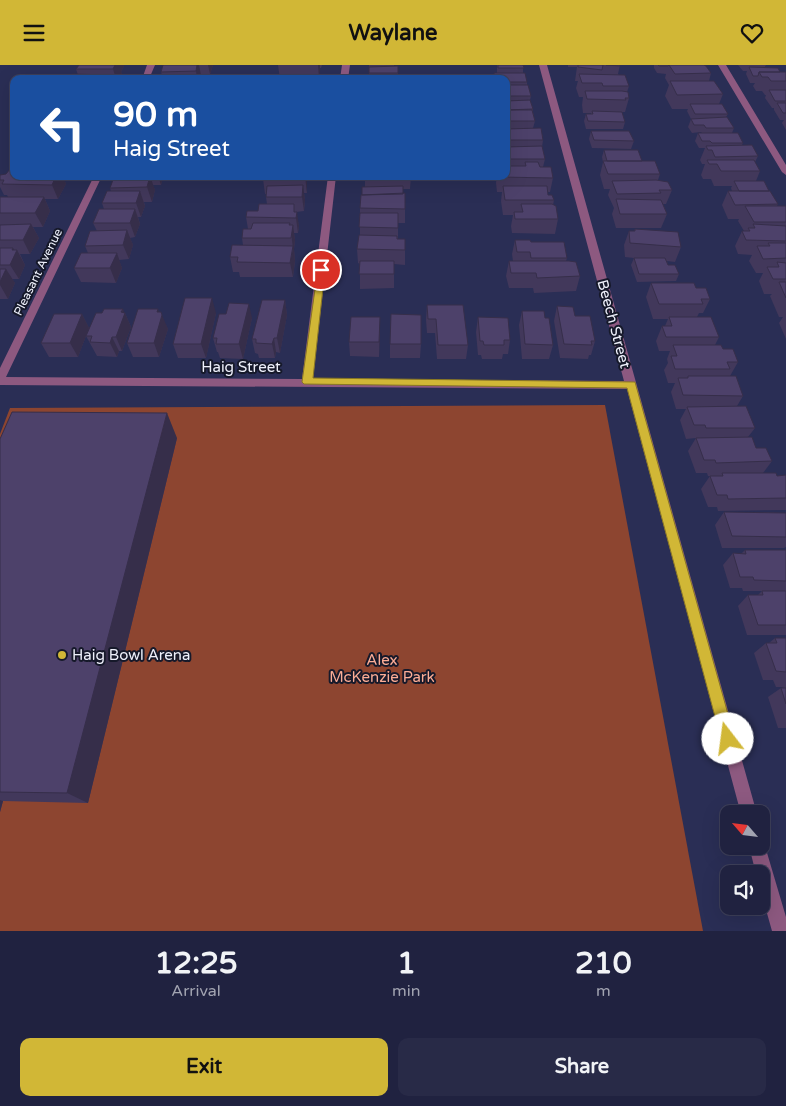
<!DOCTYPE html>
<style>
body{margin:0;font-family:"Varela Round",sans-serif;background:#282a47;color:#f1f3f6;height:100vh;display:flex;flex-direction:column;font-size:19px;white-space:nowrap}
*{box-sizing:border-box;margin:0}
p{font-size:16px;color:#a2a4b1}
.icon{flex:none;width:28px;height:28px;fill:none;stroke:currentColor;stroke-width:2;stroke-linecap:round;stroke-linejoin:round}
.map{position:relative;height:866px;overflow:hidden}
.sheet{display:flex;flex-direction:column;background:#202240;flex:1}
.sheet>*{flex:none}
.banner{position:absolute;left:10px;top:10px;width:500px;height:105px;border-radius:10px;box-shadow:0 5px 20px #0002,0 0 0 1px #3d3f59;background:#1a4fa0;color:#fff;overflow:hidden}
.needle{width:32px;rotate:298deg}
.fabs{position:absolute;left:720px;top:740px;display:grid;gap:10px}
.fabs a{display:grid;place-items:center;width:50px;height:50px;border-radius:10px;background:#202240;box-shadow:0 5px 20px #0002,0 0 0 1px #3d3f59;font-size:25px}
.pin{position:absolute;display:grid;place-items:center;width:42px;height:42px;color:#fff;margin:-21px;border:2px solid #fff;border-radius:50%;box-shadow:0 1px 5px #0007}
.me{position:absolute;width:55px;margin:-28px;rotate:345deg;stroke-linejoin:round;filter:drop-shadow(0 0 4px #0008)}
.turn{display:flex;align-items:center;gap:18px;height:105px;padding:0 20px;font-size:22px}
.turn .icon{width:65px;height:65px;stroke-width:2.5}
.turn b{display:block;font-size:35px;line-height:42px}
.eta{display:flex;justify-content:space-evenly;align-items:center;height:85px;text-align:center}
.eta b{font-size:30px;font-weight:700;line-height:35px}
.action{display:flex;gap:10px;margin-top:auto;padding:10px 20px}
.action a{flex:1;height:58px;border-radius:10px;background:#d1b736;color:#111;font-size:20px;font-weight:700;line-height:58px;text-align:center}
.action a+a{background:#282a47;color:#f1f3f6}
header{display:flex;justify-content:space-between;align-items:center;height:65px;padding:0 20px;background:#d1b736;color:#111;font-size:22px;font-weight:700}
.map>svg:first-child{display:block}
</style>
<header><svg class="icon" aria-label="menu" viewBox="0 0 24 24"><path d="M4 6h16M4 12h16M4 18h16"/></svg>Waylane<svg class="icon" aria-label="heart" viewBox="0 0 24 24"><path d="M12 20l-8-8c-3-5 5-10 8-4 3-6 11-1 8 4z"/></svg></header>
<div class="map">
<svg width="786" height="866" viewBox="0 0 786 866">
<rect width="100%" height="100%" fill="#2a2e55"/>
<!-- green -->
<path fill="#8d4530" d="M605,340L703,866H0V369L10,343Z"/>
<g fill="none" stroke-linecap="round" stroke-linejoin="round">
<!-- minor -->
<path fill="#8d5980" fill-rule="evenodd" d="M147,0H155L149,14H142Z
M342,0H350L348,14H340Z
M539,0H547L757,749H741L627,324L0,320V303L94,111H102L6,312L302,314L328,111H336L313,314L624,316Z
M718,0H726L786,100V110L782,107Z
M761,774L765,781L786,852V866H772L761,827V809H756L749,781H761Z"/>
</g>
<!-- wall -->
<path fill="#42385b" d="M163,0H213L210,9H201L200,14H158L162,10L161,7Z
M278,0H322L321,3H320L319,14H280Z
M369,0H394V1H398V14H369Z
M497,0H523V8L527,17V20L531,31L530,35L533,44V47L535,56L533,63L543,75L542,82L545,94L543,102L553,113L550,127H548V130L554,135L553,140L558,154L555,169L512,168L511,161L513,150H503L501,136L502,127H497L496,118L497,111H506V14H493L494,8H497Z
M568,0H620L618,9L629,21L627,27L629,33L625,47H622V48L625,57L623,64H586L584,56L586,49H591V48H583L582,40L583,32H579L576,23L578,16H575L577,2H568Z
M654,0H704L711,8L709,16L723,29L719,39L728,49L726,52L734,63L732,68L743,78L742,80L758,91L755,97L760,106L756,116L769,126L778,139L777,141H786V274L779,258L783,252H779L770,231L772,229H764L759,216L763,208H756L749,196L752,190L738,189L735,181L742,166H744L738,156L739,154H728L722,140L728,126H732L731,123L732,121H714L711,114H703L701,110L705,99H702L700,95L705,83H699L695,76L698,68H702L701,67L692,68L688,62L691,54L687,46L688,44H672L665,31L669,20L665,13L666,9L657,8L654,3Z
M738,0H766L764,3L780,7H786V65L782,58L784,55H780L774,45V43H772L765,33L766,30H765L762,26H756L753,21L755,18H750L746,9L747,6H743Z
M124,1L121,7L122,9L119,14H62L78,10L76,4Z
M591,66L634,76L631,84L592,83L589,74Z
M604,85L642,96L660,109L658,115L672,125L666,139H663L667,149L661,163H616L612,149L614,143L608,130L610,124H604L600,110L603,97L602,92Z
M0,110L14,111H63L66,119L58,134H45L50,146L43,162H33L39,173L30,189H20L25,200L19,214H12L15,218L8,234H0V132H8L7,130H4L0,122Z
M118,111H163L161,120H153L155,125L152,137H144L145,141L141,152H138L140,159L135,172L130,173L133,180L129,194L119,195L122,203L116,218L81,217L74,203L88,188L85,181L97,166L93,158L104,144L102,138L111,126L110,123Z
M263,111H306L307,128H304L305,135L304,146L296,147L299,161L298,168H294L295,175L294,184L295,196L293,212H240L239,207H233L230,192L243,180L242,173L248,164L246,152L258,146L267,139L266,132V129H265L263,114Z
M365,111H411L410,124H403V129L405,128V158H398V174H405V200L394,199V223L360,224V199L358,198L357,184L360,170V143L362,130L365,122Z
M635,164L681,182L675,197L667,196L668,200L679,209L676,216L637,217L631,200L634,193L625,192L624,180L629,166H634Z
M515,175L531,177L567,193L566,196L580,211L576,226L534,228L533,223H509L506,211L509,196H513L512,189Z
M651,218L696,223L710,234L703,248H699L697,252L719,272L715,280L723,284L738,297L730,311H725L743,331L737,341L755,363L748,372L756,383L772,396L763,408L777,411L786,410V445L718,446L717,442H708L701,424L710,411H708L707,408H696L688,386L696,373L686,374L680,355L686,344H676L671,327L675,318H668L664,305L668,298L667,294L670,286H659L656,276L662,261H665L668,254H653L646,232Z
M285,235L287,250L280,288L276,287L275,293H259L258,289L255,288L252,274Z
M427,240L468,280L466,294H437L435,268H427L426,255Z
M557,241L575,251L595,276L591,290H589L588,294L560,293L554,256Z
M123,244L124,248H125L131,262L122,286H119L117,292L97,291L86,271L102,248Z
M522,246L545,253L553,280L549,294H522L519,260Z
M159,247L168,264L159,292H133L127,278Z
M216,248L206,293H178L173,279Z
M82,249L89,263L78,292H49L41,278Z
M478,252L510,275L508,289H503L502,294H482L481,290H478L476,267Z
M252,253L243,294L220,293L218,287H217L213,273Z
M380,266L379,292L350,291L349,277Z
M390,279H421L420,293H390Z
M177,373L88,738L3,736L0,747V374Z
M724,447L786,448V482L784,483H722L715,460Z
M745,485H786V570H747L738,541L748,530H758L762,526H743L742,523H730L723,500L733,488L741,489Z
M775,573H786V663H778L768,632L781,623L784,622H776L773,615H763L754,588L766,578H769Z"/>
<!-- shaded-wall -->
<path fill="#362e4a" d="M112,0H124V1L121,7L122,9L119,14H116L113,4Z
M197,0H199L201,10L200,14H197L196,6Z
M208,0H213L210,9Z
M318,0H320V7L319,14Z
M56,111H63L66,119L58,134L52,120Z
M150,111L155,125L152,137L147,122Z
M158,111H163L161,120Z
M305,111H306L307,117V128Z
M303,120L305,135L304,146L302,132Z
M140,126L145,141L141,152L136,138Z
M44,132L50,146L43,162L35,148Z
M135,144L140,159L135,172L130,158Z
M297,147L299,161L298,168L296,153Z
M290,158L291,171L293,160L295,175L294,184L295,196L293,212L290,198L293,184Z
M31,159L39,173L30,189L23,175Z
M127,165L133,180L129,194L123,180Z
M13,183L16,188L17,185L25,200L19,214L10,200L12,185Z
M117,188L122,203L116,218L110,203Z
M6,204L15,218L8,234L0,220V217Z
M212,233L216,248L206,293L201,279Z
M285,235L287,250L280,288L277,273Z
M249,239L252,253L243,294L239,279Z
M123,244L125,249V248L131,262L122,286L116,272Z
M158,244L161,253L162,250L168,264L159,292L154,278Z
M82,249L89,263L78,292L70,278Z
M380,252V266L379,292V277Z
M112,272L119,286L117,292L110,278Z
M274,273L276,287L275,293L272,279Z
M167,348L177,373L88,738L67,728Z
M0,735L3,736L0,747Z"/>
<!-- building -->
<path fill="#4d416a" stroke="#362e4a" d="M79,0H115L113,4H76Z
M163,0H197L196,6L161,7Z
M498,0H523L524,3H498Z
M578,0H603L602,5L578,2Z
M606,0H620V1Z
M658,0H669L668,1H659Z
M669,0H704L706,1L711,8L675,9Z
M398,1V8H369V2Z
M749,2L778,3L780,7H759L758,11H753Z
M759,7H786V16H771L768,12H762Z
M494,8H525L527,17H506V14H495Z
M72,9L108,10L106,14H62L63,12H70Z
M579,9L625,10L629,21H603L602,18H582Z
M159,10H193L192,13H197L158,14Z
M670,16H714L723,29L677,30Z
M506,20H528L531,31H506Z
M769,25H786V36H775Z
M585,26H622L628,27L629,33H625L626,35L587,34Z
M530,35L533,44L506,45V36Z
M777,38H786V48H783Z
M690,39H722L728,49H695Z
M506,45H532L535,56H506Z
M592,46L622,47L625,57L588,56L586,49H593Z
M727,52L734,63H706L704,60H694L691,54Z
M541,63L543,75H506V64Z
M591,66H629L634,76L594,75Z
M698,68H738L743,78H712L710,76H702Z
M752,80L758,91L715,92L712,85H708L706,81Z
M542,81L545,94H506V82Z
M604,85H638L642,96H607Z
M707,95H754L760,106H721L717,99H709Z
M603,96H655L660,109H608Z
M525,97H538L540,102H551L553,113L499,112V111H506V101H526Z
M10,104H14V111H56L52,120L2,119L4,115H0V110L6,109Z
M150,111L147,122L110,123L114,112Z
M263,111H305V113L263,114Z
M656,115L668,117L672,125H659L661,128L617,129L612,116Z
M734,116H764L769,126H739Z
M303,120L302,132H266L267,121Z
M403,121V129L362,130V122Z
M503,121H547L548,130H552L554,135H505Z
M107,126H140L136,138H102Z
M728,126H770L778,139L735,140Z
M405,128V144L360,143L361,130Z
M0,132H44L35,148H0Z
M616,134L661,135L667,149H620Z
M259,139H294V147H297L296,153L246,152L247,146H258Z
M521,139H552L556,141L558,154H515L514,147H523Z
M745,141H786V157H754Z
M99,144H135L130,158H93Z
M360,148H398V163L359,162Z
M253,158H290L289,160H293L291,173H242L243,164H251Z
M31,159L23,175H0V160Z
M753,159L786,161V176L746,175L742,166H750L748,163H755Z
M635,164L678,167L681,182L630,178L629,166H635Z
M127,165L123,180L85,181L90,166Z
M359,170L397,171V174H405V185L357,184Z
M515,175H530L531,177H564L567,193H531L530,187H517Z
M768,178H786V193L763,194L757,181H770Z
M232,180L293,181L290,198L237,197L238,192H230Z
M0,183H13L12,185H17L10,200H0Z
M81,188H117L110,203H74Z
M634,193H665L668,200H675L679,209H639Z
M360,196H394V209H359Z
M509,196H569L576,197L580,211L537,213L536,208H511Z
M777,197L786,198V214H773L767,202H779Z
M0,204H6L0,217Z
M779,217H786V233Z
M651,218H694L696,223H706L710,234H701L703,239H659Z
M185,233H212L201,279H173Z
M262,235H285L277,273H274L272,279L256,278V274H252Z
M229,238L249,239L239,279H216L217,273H213L219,249H226Z
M427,240H463L468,280H438L436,254H428Z
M557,241L573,242L575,251H590L595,276H591L592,280L564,279Z
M104,244H123L121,247L125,248L116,272H112L110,278L90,277L92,271H86L96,248H102Z
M138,244H158L157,247H161L162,250L154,278H127Z
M522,246H544L545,253H549L553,280L525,279Z
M54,249H82L70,278H41Z
M391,249L421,250V279H390Z
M351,252H380L379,277H349Z
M478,252L508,253L510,275H504V280H484L483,276H480Z
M669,252H711L719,272H666L662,261H672Z
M673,280H721L723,284H733L738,297H727L730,304H675L671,291H677Z
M688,311H736L743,331L683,330L678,313H688Z
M746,341L755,363H706L705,360H694L687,342Z
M12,347L167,348L67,728L0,727V374Z
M752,372L756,383H766L772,396L716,398L715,395H704L696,373Z
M722,408H776L777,411L786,410V433L728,434L727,430H717L710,411H723Z
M724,447L786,448V472L732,471Z
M745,485H786V516L754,515L753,512H740L733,488L746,489Z
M762,526H786V560H758L748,530H763Z
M775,573H786V607L776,606L766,578H777Z
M781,623H786V639Z"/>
<!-- route -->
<path fill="#d1b736" stroke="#887723" d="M318,203L325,205L313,313L635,317L735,674L733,679L728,681L723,679L721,674L627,323L304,319L302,317Z"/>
<!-- markers -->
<circle fill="#d1b736" stroke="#16192a" stroke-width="2" cx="62" cy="590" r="5"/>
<g text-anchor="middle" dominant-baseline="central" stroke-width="4" stroke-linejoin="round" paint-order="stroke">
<!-- far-street labels -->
<g font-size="12" fill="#eef0fb" stroke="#16192a">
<text transform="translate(38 207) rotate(-64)">Pleasant Avenue</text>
</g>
<!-- street labels -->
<g font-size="15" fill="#eef0fb" stroke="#16192a">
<text transform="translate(614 259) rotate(75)">Beech Street</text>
<text x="241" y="302">Haig Street</text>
</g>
<!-- poi labels -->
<g font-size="15" fill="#eef0fb" stroke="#16192a" text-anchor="start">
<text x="72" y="590">Haig Bowl Arena</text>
</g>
<!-- park labels -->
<g font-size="15" fill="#fcad96" stroke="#16192a">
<text x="382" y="595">Alex<tspan x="382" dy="17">McKenzie Park</tspan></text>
</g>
</g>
</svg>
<div class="fabs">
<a><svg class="needle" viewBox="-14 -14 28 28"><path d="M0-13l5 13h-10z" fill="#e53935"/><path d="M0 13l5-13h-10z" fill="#a2a4b1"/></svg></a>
<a><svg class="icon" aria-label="sound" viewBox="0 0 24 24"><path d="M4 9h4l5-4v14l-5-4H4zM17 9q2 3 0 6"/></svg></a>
</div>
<div class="pin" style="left:321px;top:205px;background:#d93025"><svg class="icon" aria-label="arrive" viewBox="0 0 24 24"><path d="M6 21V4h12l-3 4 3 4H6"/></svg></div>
<svg class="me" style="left:728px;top:674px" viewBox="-20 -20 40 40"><circle r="19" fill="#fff"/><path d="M0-13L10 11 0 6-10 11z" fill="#d1b736"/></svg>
<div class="banner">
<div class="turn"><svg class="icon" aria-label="left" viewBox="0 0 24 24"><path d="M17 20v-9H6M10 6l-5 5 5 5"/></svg><div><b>90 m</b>Haig Street</div></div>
</div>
</div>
<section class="sheet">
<div class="eta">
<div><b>12:25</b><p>Arrival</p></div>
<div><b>1</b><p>min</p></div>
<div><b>210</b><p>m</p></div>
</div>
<div class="action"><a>Exit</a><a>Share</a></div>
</section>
